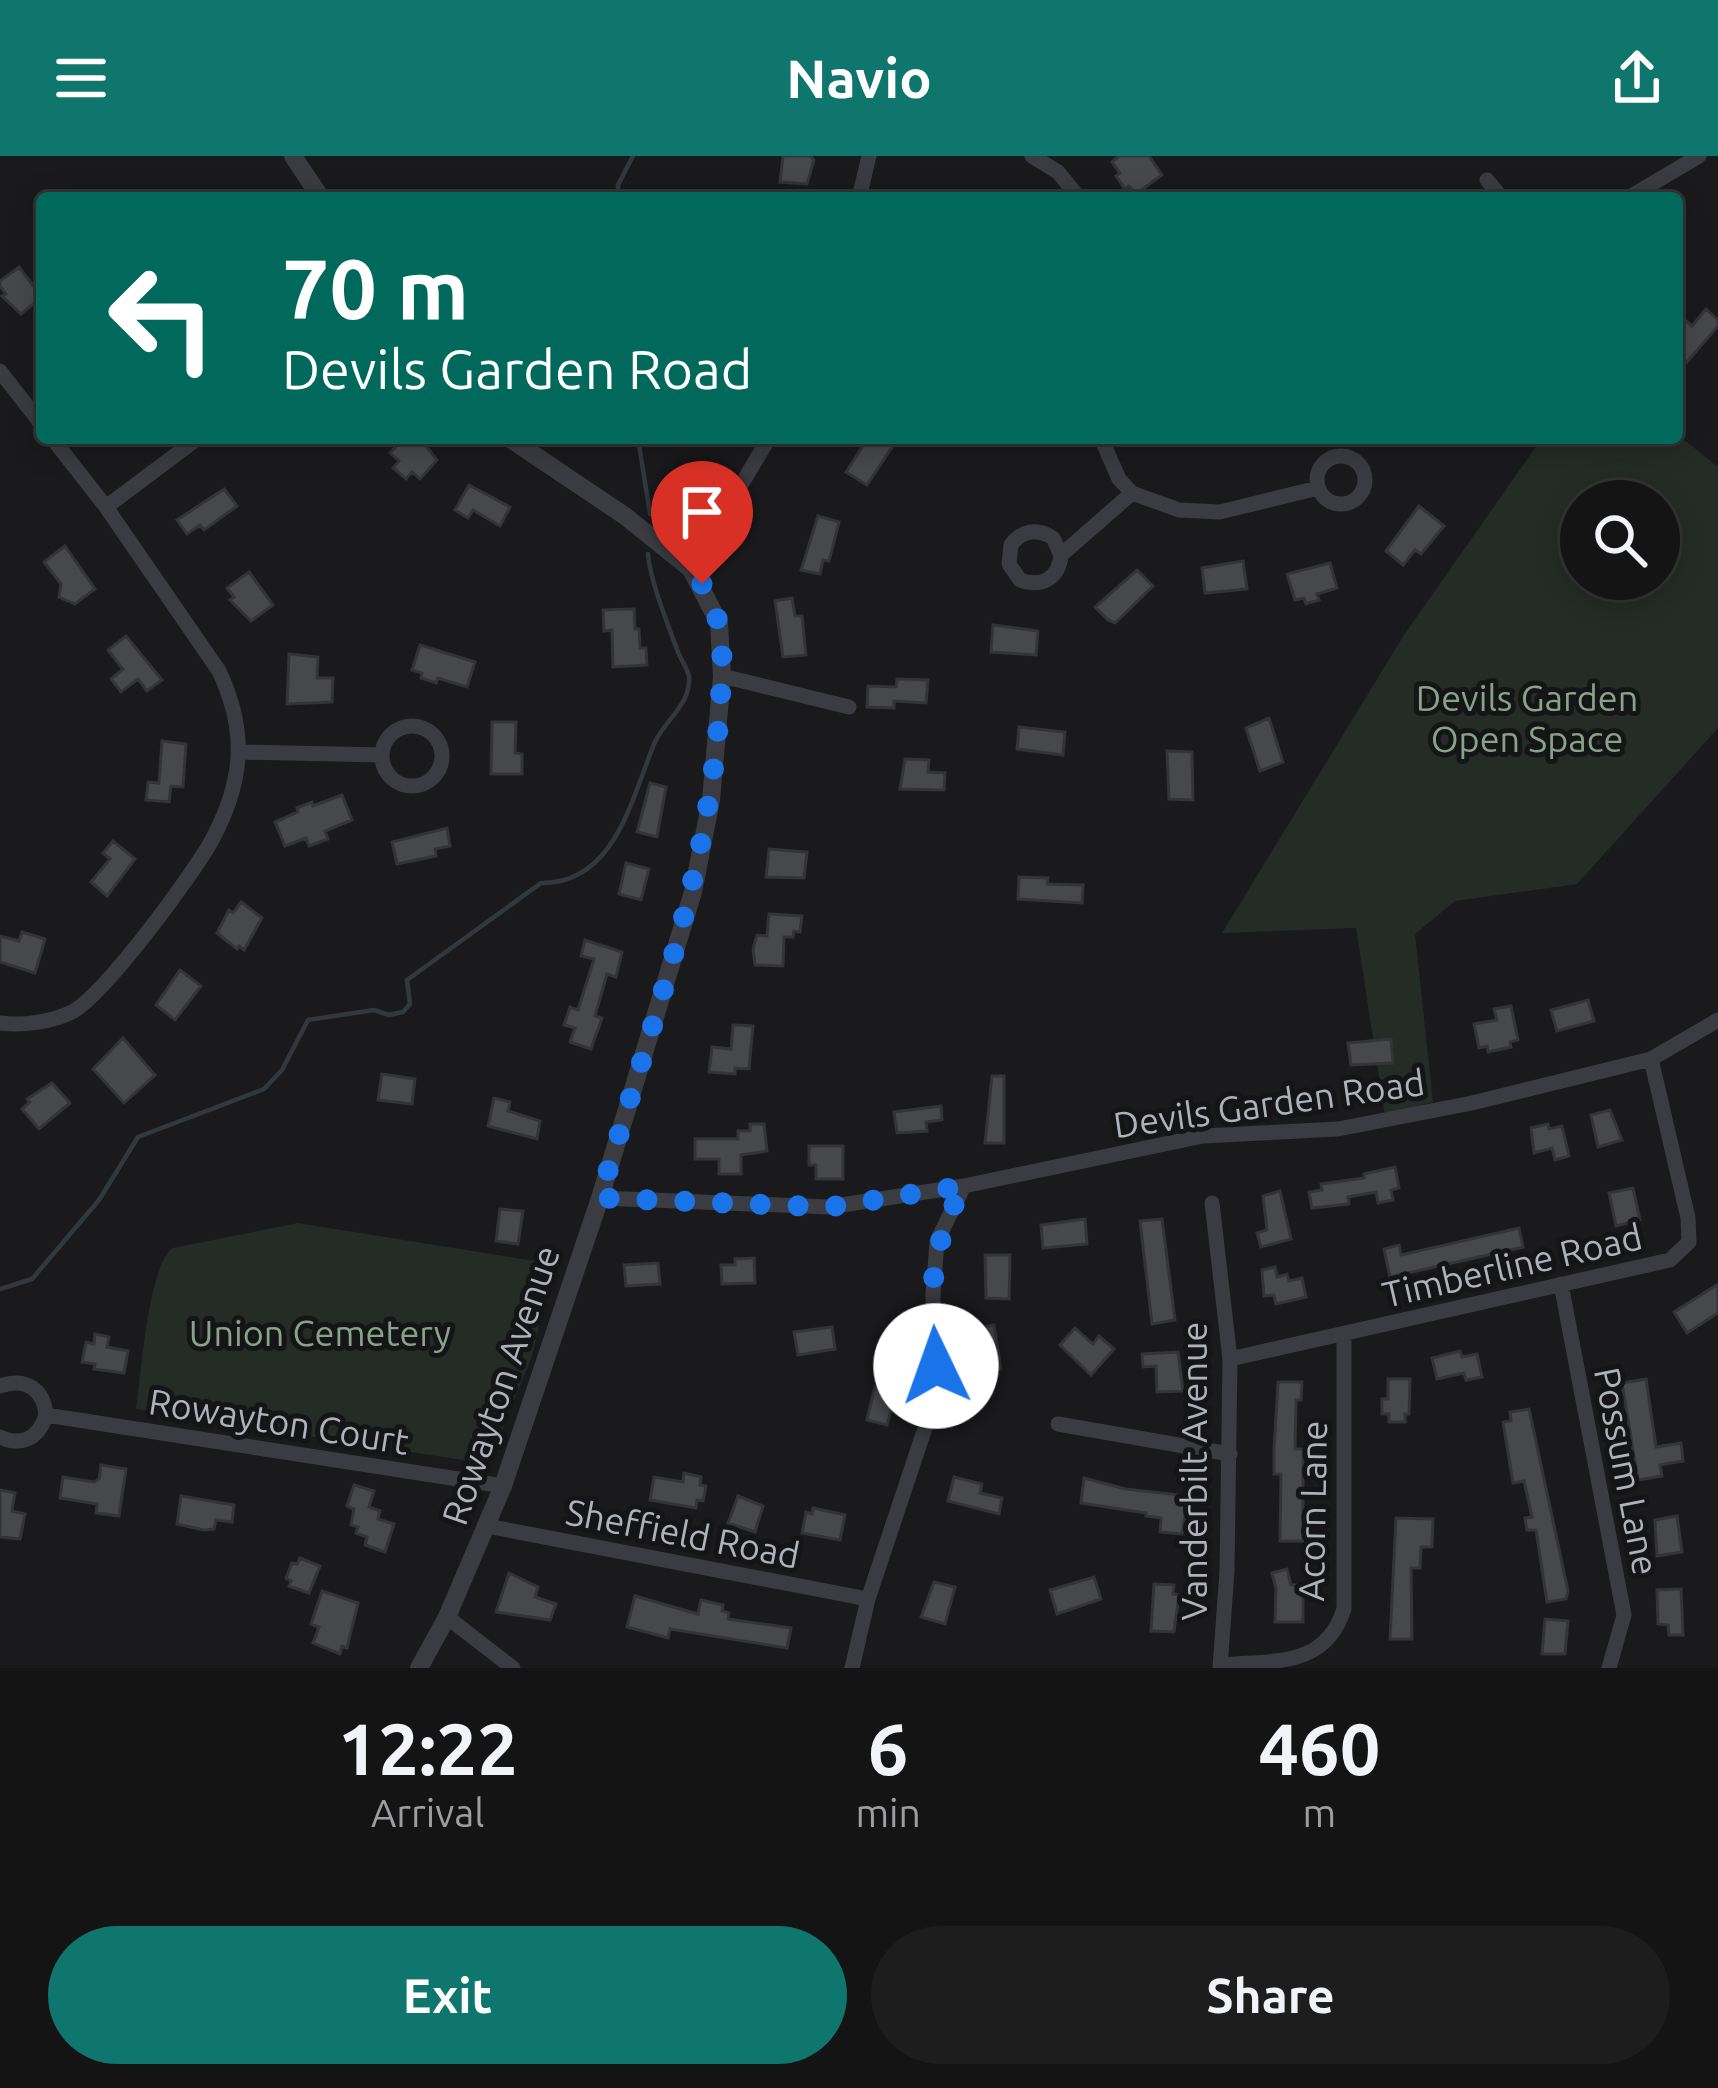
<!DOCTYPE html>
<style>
body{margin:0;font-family:Ubuntu,sans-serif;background:#1d1d1e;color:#f1f3f6;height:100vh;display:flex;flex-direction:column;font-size:45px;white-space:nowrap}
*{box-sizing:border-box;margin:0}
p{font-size:39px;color:#9d9ea0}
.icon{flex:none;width:66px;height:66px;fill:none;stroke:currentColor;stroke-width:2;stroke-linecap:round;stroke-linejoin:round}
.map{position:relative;height:1512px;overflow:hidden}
.drawer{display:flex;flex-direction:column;background:#141415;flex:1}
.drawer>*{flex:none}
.banner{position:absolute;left:36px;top:36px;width:1647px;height:252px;border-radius:12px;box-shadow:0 6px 30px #0003,0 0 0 3px #333334;background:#00695c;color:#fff;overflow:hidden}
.fabs{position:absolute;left:1560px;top:324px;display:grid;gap:24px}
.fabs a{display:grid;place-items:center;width:120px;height:120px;border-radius:50%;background:#141415;box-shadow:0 6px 30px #0003,0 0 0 3px #333334;font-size:60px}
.pin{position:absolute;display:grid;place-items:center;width:102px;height:102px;color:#fff;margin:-123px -51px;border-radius:50% 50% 50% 0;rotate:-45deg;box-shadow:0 0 12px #0007}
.pin .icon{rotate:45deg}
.me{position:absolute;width:132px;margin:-66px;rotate:357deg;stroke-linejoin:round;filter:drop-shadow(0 0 9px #0008)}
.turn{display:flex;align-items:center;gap:42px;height:252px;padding:0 48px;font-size:54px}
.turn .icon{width:156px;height:156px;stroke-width:2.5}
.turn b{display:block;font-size:84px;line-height:102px}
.eta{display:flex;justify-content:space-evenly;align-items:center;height:204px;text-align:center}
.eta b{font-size:72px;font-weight:700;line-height:84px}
.cta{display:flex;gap:24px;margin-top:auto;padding:24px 48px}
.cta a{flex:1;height:138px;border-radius:72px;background:#0f766e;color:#fff;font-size:48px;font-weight:700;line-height:138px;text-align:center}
.cta a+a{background:#1d1d1e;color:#f1f3f6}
header{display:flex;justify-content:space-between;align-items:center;height:156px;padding:0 48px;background:#0f766e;color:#fff;font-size:54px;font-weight:700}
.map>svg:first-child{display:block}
</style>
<header><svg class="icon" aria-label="menu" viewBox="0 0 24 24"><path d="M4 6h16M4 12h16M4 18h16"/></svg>Navio<svg class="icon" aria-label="share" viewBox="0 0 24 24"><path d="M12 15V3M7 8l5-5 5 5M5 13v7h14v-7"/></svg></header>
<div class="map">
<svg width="1718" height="1512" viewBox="0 0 1718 1512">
<rect width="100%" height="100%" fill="#1a1a1c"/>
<!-- green -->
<path fill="#242c25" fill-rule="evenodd" d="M1677,278L1718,311V572L1577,728L1455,745L1415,778L1433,946L1385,959L1356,772L1222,777L1404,479L1542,282H1677ZM1581,345H1659V423H1581Z
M298,1067L553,1108L532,1200L488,1308L136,1253C141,1221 148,1108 173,1092Z"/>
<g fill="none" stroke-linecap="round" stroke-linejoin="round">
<!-- stream -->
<path stroke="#31393f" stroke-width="4.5" d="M618,42V29L633,0
M638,282L650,358
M0,1133L32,1123L99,1044L138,981L264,933L282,914L308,864L374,854L389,859L403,856L410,848L407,824L541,727C616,728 632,640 655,586C666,563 691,548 689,521C688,513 681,504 678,496C668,469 650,424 648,398"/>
</g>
<!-- building -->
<path fill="#47484c" stroke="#343438" stroke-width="3" d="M783,0H810L814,4L807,28L780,26Z
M1119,0H1149L1162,19L1136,38L1129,30L1125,33L1116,20L1120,17L1112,6Z
M19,111L42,141L21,158L2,140L6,138L0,130V125Z
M1706,153L1718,164V170L1687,206L1677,197V157L1692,170Z
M404,282H420L437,304L420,323L412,316L406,323L393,312L399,305L390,297Z
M868,282H898L867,329L846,316Z
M469,329L510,351L500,370L473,354L468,362L455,354Z
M224,333L237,350L204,374L200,369L187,378L177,364Z
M1419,350L1444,370L1421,398L1415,394L1403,409L1386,395Z
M818,360L839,366L829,405L823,404L820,418L801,414Z
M65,390L95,433L75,448L59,441L61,428L44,406Z
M1243,405L1247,433L1205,437L1202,412Z
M1330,407L1337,432L1317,438L1319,444L1306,448L1304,442L1295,444L1287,418Z
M1137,414L1153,430L1115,467L1108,464L1095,451Z
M249,416L273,449L251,465L230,444L234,441L227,432Z
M792,442L795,460H802L806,499L783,501L775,445Z
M634,453L635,473H639L640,492H646L647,509L613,511L612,474L604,475L603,454Z
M993,469L1038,475L1036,499L991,496Z
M126,480L162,524L147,535L138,523L121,536L111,523L123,513L108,494Z
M420,489L475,506L467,531L438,522L436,527L421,522L422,517L412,514Z
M289,498L318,501L317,522H333L332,546L287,548Z
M897,523L928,524L926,547L894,545V552L867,551L868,530L896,531Z
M1269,562L1283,606L1260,615L1246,572Z
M492,566H516L515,597L522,598V618H491Z
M1019,571L1065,576L1063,599L1017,593Z
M162,585L186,588L183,631L171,630L169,646L146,644L148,626L159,627Z
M1167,595L1192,596L1193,644L1169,643Z
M905,603L929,604L928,616L945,617L944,634L900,633Z
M650,627L666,631L657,681L637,676Z
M342,639L352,664L325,675L328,683L309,690L306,682L285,690L275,666L298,656L297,652L312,646L313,650Z
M447,672L450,690L435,693L436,700L397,708L392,686Z
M113,685L135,703L107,740L91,726L110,703L103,697Z
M769,693L807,696L804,722L766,721Z
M626,707L649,713L641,744L619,738Z
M1019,721L1048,722L1047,728L1083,729L1082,747L1018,743Z
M241,746L262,762L244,794L239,790L237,793L217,777L229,754L233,757Z
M769,758L802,760L800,776L794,775L793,781H784L783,810L755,809L753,793L757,779L767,780Z
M22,776L45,783L35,817L0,806V780L19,785Z
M585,784L622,796L616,821L607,818L595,860L602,862L591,893L570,886L575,872L564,869L570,851L578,854L594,803L581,800Z
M180,814L201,830L175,864L156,849Z
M1588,844L1594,865L1557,875L1551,854Z
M1511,850L1518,884L1510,886L1511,891L1488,896L1487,890L1479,892L1474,868L1497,864L1494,853Z
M733,869L753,870L749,913L735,912V918L709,916L712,891L731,893Z
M123,882L155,919L124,947L93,913Z
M1391,883L1393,907L1351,909L1348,887Z
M382,918L415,923L412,948L378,944Z
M992,920H1004V987H985Z
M52,927L70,947L39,973L22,953L30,946L27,943Z
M494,942L510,946L508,955L540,965L537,983L488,970Z
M941,950L942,964L926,966L927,975L897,977L894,956Z
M1610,954L1622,984L1598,991L1591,959Z
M750,968H764L767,995L741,999V1018H719V1003H695V983H738V975H750Z
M1548,968L1549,973L1562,970L1569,1000L1555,1004L1552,992L1534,997L1531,972Z
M809,990H843V1023H816V1009H809Z
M1395,1011L1399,1032L1391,1034L1393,1044L1378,1047L1376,1036L1348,1041L1349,1048L1312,1052L1309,1036L1322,1034L1321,1028L1364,1022V1018Z
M1633,1032L1640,1064L1616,1070L1609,1037Z
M1280,1035L1291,1083L1261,1091L1257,1077L1267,1074L1263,1040Z
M500,1053L523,1055L518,1088L496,1085Z
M1085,1063L1087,1088L1043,1092L1041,1069Z
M1162,1063L1175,1164L1152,1168L1140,1065Z
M1519,1072L1523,1091L1390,1121L1384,1093L1399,1089L1401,1099Z
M985,1099H1010L1009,1143L986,1142Z
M754,1102L755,1127L722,1128L721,1109H735V1103Z
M658,1107L660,1128L626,1130L624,1109Z
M1275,1111L1277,1121L1287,1118L1289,1125L1302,1122L1306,1141L1276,1148L1274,1139L1264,1140L1262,1114Z
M1718,1128V1157L1687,1177L1674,1156Z
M994,1169L1001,1213L979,1217L969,1173Z
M832,1171L835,1193L798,1199L794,1176Z
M1075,1172L1093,1188L1099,1180L1114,1193L1091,1219L1060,1189Z
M95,1178L109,1181L107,1191L128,1195L124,1217L94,1213L95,1208L82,1206L86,1186L94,1188Z
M1460,1195L1462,1201L1477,1198L1482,1221L1466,1224L1464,1217L1437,1223L1432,1202Z
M1178,1196L1183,1235L1157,1236L1156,1210L1143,1211L1142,1198Z
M1388,1223H1410L1409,1258H1405V1266H1389V1258H1382V1243H1388Z
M1646,1223L1656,1291L1681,1287L1683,1305L1660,1309L1662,1320L1638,1324L1622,1227Z
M1278,1226H1302L1301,1244H1296L1295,1293H1303V1385H1280L1281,1318H1274V1294Z
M875,1230L896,1235L887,1269L867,1264Z
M1529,1253L1568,1435L1566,1443L1547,1446L1536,1374H1527L1525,1362L1532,1361L1524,1325L1513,1327L1503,1266L1511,1265L1510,1256Z
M101,1309L126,1313L119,1360L96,1357L97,1348L60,1342L63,1321L94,1326L99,1323Z
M684,1317L701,1321L700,1329L706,1330L703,1345L697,1344L696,1352L650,1344L654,1321L683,1326Z
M954,1321L982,1328L980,1337L1002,1342L999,1358L948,1345Z
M1084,1322L1126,1333L1188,1340L1182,1378L1160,1376L1161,1362L1146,1360V1357L1081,1347Z
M354,1329L374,1335L369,1351L380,1355L378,1363L394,1368L385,1396L365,1389L367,1381L356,1377L358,1371L351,1369L354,1353L347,1350Z
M0,1334L15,1337L12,1355L25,1358L20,1383L0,1381Z
M181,1340L234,1349L232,1366L216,1364L214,1373L204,1374L177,1368Z
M738,1340L763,1350L755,1376L728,1367Z
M813,1352L845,1359L840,1384L802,1377L806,1356L812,1358Z
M1677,1360L1682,1396L1657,1400L1655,1364Z
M1396,1362L1433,1363L1432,1391H1421L1420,1412H1411L1412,1483H1390Z
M300,1402L320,1410L309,1437L289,1430L291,1425L286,1422L292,1407L297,1408Z
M1287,1413L1291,1429H1303V1466H1275L1276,1433L1272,1417Z
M509,1417L538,1431L535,1441L556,1448L550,1464L496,1456Z
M1094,1421L1101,1443L1057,1458L1050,1434Z
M934,1426L955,1431L945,1468L921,1461Z
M1154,1428L1174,1429L1173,1438L1179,1439L1174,1476L1151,1475Z
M1681,1433L1683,1479H1669L1668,1469L1658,1468L1657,1434Z
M322,1435L358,1447L347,1492L342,1490L340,1498L313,1487L319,1471L311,1468Z
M635,1440L698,1458L701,1444L723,1449L722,1455L729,1457L728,1463L791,1472L787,1492L670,1473L668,1482L627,1471Z
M1545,1463L1568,1465L1565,1498H1542Z"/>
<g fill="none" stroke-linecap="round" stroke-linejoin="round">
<!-- minor -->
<path stroke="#3b3c41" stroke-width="15" d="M1032,0L1058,16L1079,42
M1487,24L1502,42
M859,42L869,0
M1628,42L1699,0
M0,215L42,269
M1101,282L1119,323L1132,337L1179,354L1220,356L1318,332
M1317 324a24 24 0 1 1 48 0a24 24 0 1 1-48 0Z
M106,351L198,282
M1061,399L1053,382C1037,372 1022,374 1011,389L1009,408L1020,424C1042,432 1059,422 1061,399L1132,337
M691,413L769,282
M722,520L849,551
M382 600a30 30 0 1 1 60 0a30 30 0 1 1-60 0Z
M238,596L382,599
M0,867C22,870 52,866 72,856C105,838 192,720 212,684C222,665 231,644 235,623C243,587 235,549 219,515L106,351L52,282
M600,1042L829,1051L964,1030L1203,980L1338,973L1472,947L1651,903L1718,864
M1212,1047L1230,1203L1227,1415L1220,1512
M1561,1128L1624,1459L1609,1512
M1230,1203L1670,1104L1689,1086L1688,1062L1651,903
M0,1230C25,1221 44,1233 46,1259C39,1282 22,1291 0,1281
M46,1259L503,1330
M1058,1268L1230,1298
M487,1370L868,1443
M447,1461L513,1512
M1221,1509C1275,1504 1325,1512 1344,1453V1180
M852,1512L868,1443L933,1248V1138L937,1085L964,1030"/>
<!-- tertiary -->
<path stroke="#3b3c41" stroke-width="18" d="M293,0L321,42
M419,1512L447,1461L503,1330L600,1042L693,736L711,644L722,520L719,467L691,413L625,360L509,282"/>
</g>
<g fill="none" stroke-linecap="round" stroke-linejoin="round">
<!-- route -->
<path stroke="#1a73e8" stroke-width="21" stroke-dasharray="0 37.8" d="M702,428L719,467L722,490C722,687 654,856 600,1042L829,1051L964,1030C930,1089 928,1144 936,1210"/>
</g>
<g text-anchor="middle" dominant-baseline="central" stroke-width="10" stroke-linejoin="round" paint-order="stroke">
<!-- park labels -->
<g font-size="36" fill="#87a388" stroke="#151517">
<text x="1527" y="541">Devils Garden<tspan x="1527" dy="41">Open Space</tspan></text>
<text x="320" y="1176">Union Cemetery</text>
</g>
<!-- street labels -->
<g font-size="36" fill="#aeb2ba" stroke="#151517">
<text transform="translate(1269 947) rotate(-8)">Devils Garden Road</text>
<text transform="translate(1512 1109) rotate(-13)">Timberline Road</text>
<text transform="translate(500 1229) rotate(-71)">Rowayton Avenue</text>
<text transform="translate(279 1265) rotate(9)">Rowayton Court</text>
<text transform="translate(1193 1315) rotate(-90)">Vanderbilt Avenue</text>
<text transform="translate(1627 1315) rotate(79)">Possum Lane</text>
<text transform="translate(1312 1355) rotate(-89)">Acorn Lane</text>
<text transform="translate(683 1377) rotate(11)">Sheffield Road</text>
</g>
</g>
</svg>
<div class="fabs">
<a><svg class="icon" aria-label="search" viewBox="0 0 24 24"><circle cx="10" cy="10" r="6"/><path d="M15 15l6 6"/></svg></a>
</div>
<div class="pin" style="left:702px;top:428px;background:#d93025"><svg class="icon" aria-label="arrive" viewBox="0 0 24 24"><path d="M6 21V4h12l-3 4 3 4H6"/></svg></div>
<svg class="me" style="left:936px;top:1210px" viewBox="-20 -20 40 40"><circle r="19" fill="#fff"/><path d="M0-13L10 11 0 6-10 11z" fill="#1a73e8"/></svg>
<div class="banner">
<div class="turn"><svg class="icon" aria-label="left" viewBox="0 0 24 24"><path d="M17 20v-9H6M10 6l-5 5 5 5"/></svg><div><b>70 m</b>Devils Garden Road</div></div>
</div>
</div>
<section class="drawer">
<div class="eta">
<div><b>12:22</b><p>Arrival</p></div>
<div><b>6</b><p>min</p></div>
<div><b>460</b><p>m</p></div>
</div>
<div class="cta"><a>Exit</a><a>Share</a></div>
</section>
